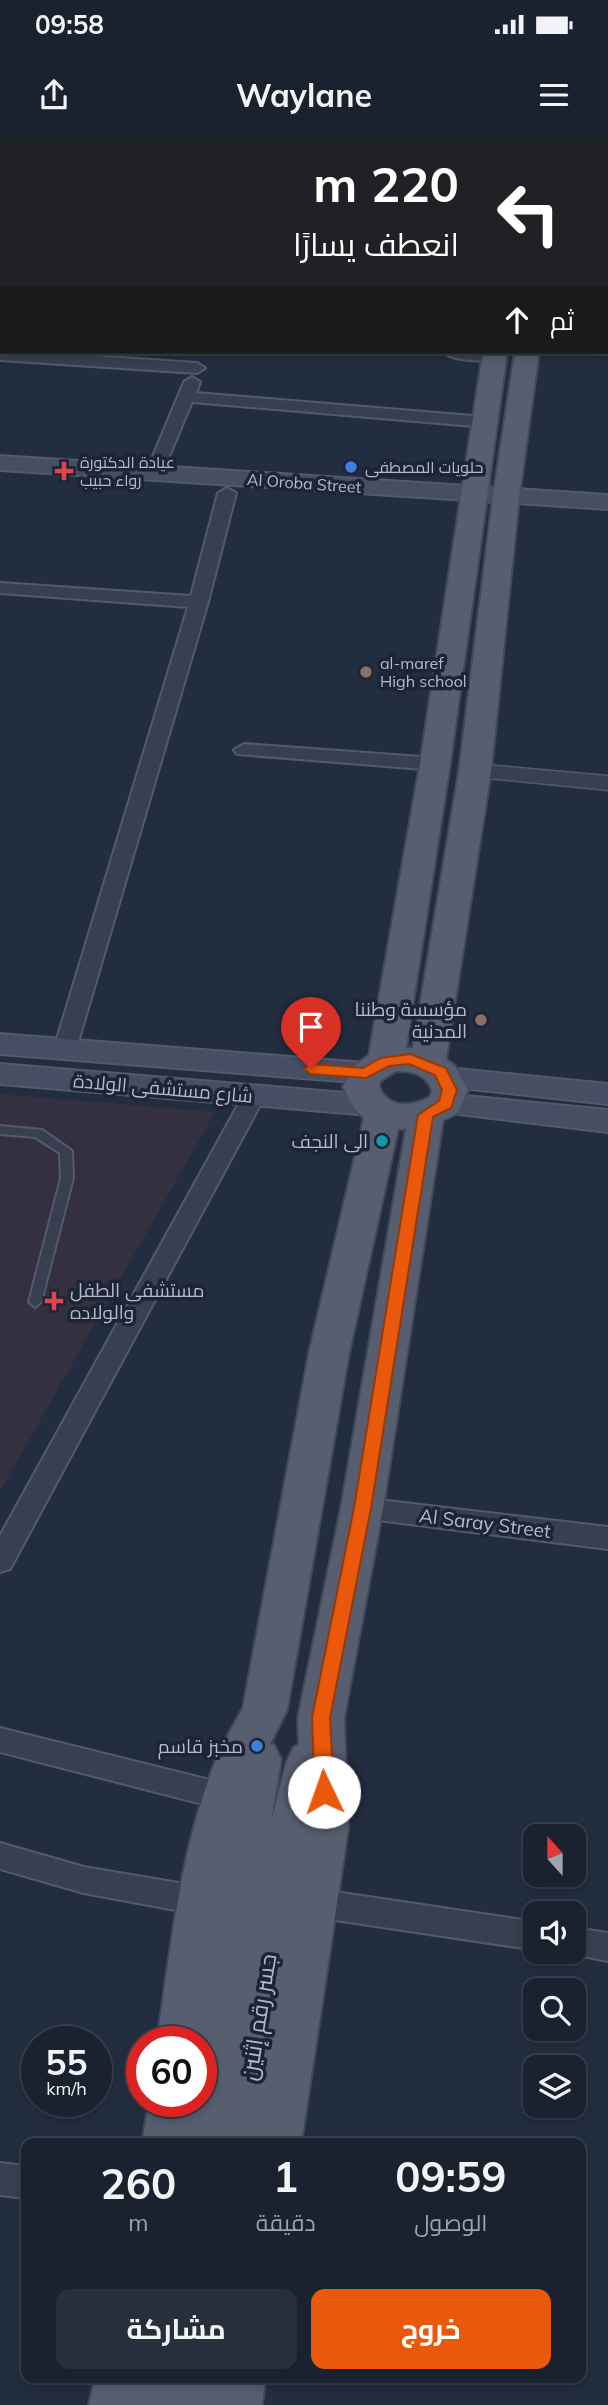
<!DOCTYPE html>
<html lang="ar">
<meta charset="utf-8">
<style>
body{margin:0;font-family:Mulish,Cairo,sans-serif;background:#272f3c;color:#f1f3f6;direction:rtl;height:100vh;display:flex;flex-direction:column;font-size:26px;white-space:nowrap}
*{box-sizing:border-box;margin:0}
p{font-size:23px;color:#9fa4ab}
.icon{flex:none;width:38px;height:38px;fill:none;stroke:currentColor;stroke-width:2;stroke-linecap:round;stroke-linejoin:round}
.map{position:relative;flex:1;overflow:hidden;direction:ltr}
.details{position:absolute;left:21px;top:1998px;width:565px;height:245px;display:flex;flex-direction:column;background:#1a2230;border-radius:14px;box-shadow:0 4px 10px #0003,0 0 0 2px #383f4c;direction:rtl}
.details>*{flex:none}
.hud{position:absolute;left:0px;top:0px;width:609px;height:214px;box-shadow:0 4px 10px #0003,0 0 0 2px #383f4c;direction:rtl;background:#202124;color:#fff;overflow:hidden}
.needle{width:46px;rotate:339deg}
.tools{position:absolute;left:523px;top:1684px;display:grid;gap:14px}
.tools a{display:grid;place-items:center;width:63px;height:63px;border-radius:14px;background:#1a2230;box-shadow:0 4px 10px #0003,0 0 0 2px #383f4c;font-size:35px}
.speed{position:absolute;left:21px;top:1886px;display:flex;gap:14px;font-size:35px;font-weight:700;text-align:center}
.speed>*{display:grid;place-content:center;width:91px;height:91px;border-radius:50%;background:#1a2230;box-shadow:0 4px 10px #0003,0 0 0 2px #383f4c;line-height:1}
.speed small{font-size:18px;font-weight:400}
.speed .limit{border:10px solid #d22;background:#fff;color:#111}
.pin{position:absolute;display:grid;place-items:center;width:60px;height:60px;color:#fff;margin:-72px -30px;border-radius:50% 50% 50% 0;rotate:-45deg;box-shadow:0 0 7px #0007}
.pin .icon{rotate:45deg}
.me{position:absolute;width:77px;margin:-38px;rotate:357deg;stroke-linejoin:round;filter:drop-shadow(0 0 5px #0008)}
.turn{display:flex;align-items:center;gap:24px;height:147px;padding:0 35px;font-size:32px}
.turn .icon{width:91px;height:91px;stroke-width:2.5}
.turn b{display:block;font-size:49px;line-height:60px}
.then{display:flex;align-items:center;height:66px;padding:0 35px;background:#0003;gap:14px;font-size:26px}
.eta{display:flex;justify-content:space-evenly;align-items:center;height:119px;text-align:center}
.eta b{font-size:42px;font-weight:700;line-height:49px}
.cta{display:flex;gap:14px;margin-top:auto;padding:14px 35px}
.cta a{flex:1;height:80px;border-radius:14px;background:#ea580c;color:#fff;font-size:28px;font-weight:700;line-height:80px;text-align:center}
.cta a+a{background:#272f3c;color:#f1f3f6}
.status{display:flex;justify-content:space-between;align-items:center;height:49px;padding:0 35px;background:#1a2230;direction:ltr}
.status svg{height:19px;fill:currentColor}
header{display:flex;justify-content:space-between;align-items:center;height:91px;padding:0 35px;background:#1a2230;font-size:32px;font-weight:700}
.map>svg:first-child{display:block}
</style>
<div class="status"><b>09:58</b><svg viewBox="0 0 49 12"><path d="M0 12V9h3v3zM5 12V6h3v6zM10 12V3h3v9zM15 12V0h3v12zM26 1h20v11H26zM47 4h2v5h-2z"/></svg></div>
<header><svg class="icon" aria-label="menu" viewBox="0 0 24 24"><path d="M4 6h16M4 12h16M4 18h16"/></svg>Waylane<svg class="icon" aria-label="share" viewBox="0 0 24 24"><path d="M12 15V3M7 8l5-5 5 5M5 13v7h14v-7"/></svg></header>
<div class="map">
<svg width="608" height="2265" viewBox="0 0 608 2265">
<rect width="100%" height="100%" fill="#232d40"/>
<!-- medical -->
<path fill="#343040" d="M0,954L215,972L0,1351Z"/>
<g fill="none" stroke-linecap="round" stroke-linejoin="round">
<!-- service casing -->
<g stroke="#535a6a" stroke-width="4">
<path id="service" d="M0,986L42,990L72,1011L73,1038L41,1162L35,1167L29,1162L61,1038L60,1013L35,997L0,994Z"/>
</g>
<!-- minor casing -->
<g stroke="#535a6a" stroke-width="4">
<path id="minor" d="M135,0H149L134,2Z
M295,0H309L294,2Z
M0,41H2V49H0Z
M0,121H2V129H0Z
M607,150H608V160H607Z
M0,210L197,223L205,228L197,233L0,220Z
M443,212H500L502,215C492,224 453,221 443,212Z
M192,237L200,242L196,253L485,277L493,282L485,287L192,262L162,333L154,338L148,337L146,333L184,242Z
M227,348L236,353L208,462L76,909L73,914L65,916L57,914L54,909L188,467L0,453V443L191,456L218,353Z
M244,604L435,618L445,624L435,630L237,614L234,610Z
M254,948L262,951L265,956L10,1429L0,1432V1396L243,956L246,951Z
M362,1358L608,1387V1409L362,1378L353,1375L349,1368L353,1361Z
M0,1588L226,1644L236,1648L241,1657L236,1666L226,1670L0,1612Z
M0,1703L84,1727L202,1747L213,1751L217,1761L213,1771L202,1775L84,1753L0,1729Z
M315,1749L536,1782V1810L315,1777L304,1773L300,1763L304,1753Z
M574,1788L608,1793V1821L563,1812L574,1811Z
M0,2023L26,2026V2058L0,2055Z"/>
</g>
<!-- tertiary casing -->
<g stroke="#535a6a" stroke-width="3">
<path id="tertiary" d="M475,624L608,636V650L467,636L463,631L467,626Z"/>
</g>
<!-- secondary casing -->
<g stroke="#535a6a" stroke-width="4">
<path id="secondary" d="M585,0H607L584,2Z
M0,316L608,355V369L0,330Z
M0,894L366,923L377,926L381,933L377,940L366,943L0,914Z
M0,924L369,955L380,958L385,965L380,972L369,975L0,944Z
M446,928L608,944V964L435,945L431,938L435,931Z
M445,954L608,970V992L434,971L429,964L434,957Z"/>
</g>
<!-- primary casing -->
<g stroke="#414859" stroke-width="4">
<path id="primary" d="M436,0H460L462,2H437Z
M607,56H608V70H607Z
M483,212H507L450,624L406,908H413L459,631L493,357L515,212H539L519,357L491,631L446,919L455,926L468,950L458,973L443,980L383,1368L344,1578L348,1689L301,2004H142L149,1962H201V1902H157C171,1808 180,1709 216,1620C223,1602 234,1585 243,1568L309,1213L364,978L354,968L343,947L353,927L369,915L420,624ZM396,931C412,931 426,934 432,950L430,957C411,967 389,969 379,947L380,941ZM398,989H406L341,1368L298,1578L299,1605L294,1607L287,1621L271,1682L281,1619L274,1605L270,1604L287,1570L349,1213Z
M95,2238H265L262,2265H89Z"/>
</g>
<!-- service -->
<use href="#service" fill="#383f50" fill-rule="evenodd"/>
<!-- minor -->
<use href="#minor" fill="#383f50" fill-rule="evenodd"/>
<!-- tertiary -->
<use href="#tertiary" fill="#383f50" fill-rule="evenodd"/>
<!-- secondary -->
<use href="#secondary" fill="#454e63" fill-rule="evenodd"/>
<!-- primary -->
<use href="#primary" fill="#565e70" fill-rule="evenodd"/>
</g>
<!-- route -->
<path fill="#ea580c" stroke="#983908" stroke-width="2" d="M410,914L446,928L457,950L451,968L433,977L371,1368L330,1578L334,1652L331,1658L324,1660L318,1658L315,1652L312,1578L354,1368L418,975L439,961L442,950L435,935L409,924L389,926L366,938L311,934L304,929L311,924L363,928L381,918Z"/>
<!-- markers -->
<g fill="#3f7fe0" stroke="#1d2435" stroke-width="2.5">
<circle cx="351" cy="327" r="7"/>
<circle cx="257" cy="1606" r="7"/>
</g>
<g fill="#e0444e" stroke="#1d2435" stroke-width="2.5">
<path d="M60.5 320.5h7v7h7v7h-7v7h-7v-7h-7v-7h7z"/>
<path d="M50.5 1150.5h7v7h7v7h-7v7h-7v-7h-7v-7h7z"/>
</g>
<g fill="#8d6e63" stroke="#1d2435" stroke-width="2.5">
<circle cx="366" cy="532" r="7"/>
<circle cx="481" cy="880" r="7"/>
</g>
<circle fill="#0f9aa8" stroke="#1d2435" stroke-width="2.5" cx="382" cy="1001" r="7"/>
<g text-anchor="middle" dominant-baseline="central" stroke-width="7" stroke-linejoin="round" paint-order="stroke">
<!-- far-poi labels -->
<g font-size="16" fill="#b4baca" stroke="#1d2435" text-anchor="start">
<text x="80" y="322">عيادة الدكتورة<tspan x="80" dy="18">رواء حبيب</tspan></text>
<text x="365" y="327">حلويات المصطفى</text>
<text x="380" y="523">al-maref<tspan x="380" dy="18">High school</tspan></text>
</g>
<!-- far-street labels -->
<g font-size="16" fill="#b4baca" stroke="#1d2435">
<text transform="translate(304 343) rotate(4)">Al Oroba Street</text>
</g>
<!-- poi labels -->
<g font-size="19" fill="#b4baca" stroke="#1d2435" text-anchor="end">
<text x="467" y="869">مؤسسة وطننا<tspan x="467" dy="22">المدنية</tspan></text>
<text x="368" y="1001">الى النجف</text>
<text x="70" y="1150" text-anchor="start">مستشفى الطفل<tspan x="70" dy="22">والولاده</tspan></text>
<text x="243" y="1606">مخبز قاسم</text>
</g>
<!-- street labels -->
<g font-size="19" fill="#b4baca" stroke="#1d2435">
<text transform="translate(163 948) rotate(5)">شارع مستشفى الولادة</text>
<text transform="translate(485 1383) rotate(7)">Al Saray Street</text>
</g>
<!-- near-street labels -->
<g font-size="23" fill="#b4baca" stroke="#1d2435">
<text transform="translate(258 1877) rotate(-81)">جسر رقم إثنين</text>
</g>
</g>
</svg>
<div class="tools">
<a><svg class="needle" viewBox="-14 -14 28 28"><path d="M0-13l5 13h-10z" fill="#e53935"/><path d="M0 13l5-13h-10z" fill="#9fa4ab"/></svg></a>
<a><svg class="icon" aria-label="sound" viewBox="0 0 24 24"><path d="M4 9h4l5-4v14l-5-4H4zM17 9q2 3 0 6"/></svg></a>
<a><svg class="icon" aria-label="search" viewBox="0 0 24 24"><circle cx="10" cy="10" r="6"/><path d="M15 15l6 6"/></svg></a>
<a><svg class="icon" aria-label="layers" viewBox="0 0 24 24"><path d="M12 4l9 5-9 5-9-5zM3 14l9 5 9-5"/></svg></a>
</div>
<div class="speed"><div>55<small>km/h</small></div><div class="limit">60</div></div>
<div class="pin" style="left:311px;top:929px;background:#d93025"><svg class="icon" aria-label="arrive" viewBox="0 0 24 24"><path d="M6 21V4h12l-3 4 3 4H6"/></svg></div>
<svg class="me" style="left:324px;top:1652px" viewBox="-20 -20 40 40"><circle r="19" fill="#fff"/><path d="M0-13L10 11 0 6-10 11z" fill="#ea580c"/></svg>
<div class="hud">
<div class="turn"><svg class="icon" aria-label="left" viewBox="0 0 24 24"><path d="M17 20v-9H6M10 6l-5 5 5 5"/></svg><div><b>220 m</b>انعطف يسارًا</div></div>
<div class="then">ثم<svg class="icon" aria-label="ahead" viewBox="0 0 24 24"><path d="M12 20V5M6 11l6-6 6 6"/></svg></div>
</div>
<section class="details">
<div class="eta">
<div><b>09:59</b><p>الوصول</p></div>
<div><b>1</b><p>دقيقة</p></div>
<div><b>260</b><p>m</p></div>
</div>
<div class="cta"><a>خروج</a><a>مشاركة</a></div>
</section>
</div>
